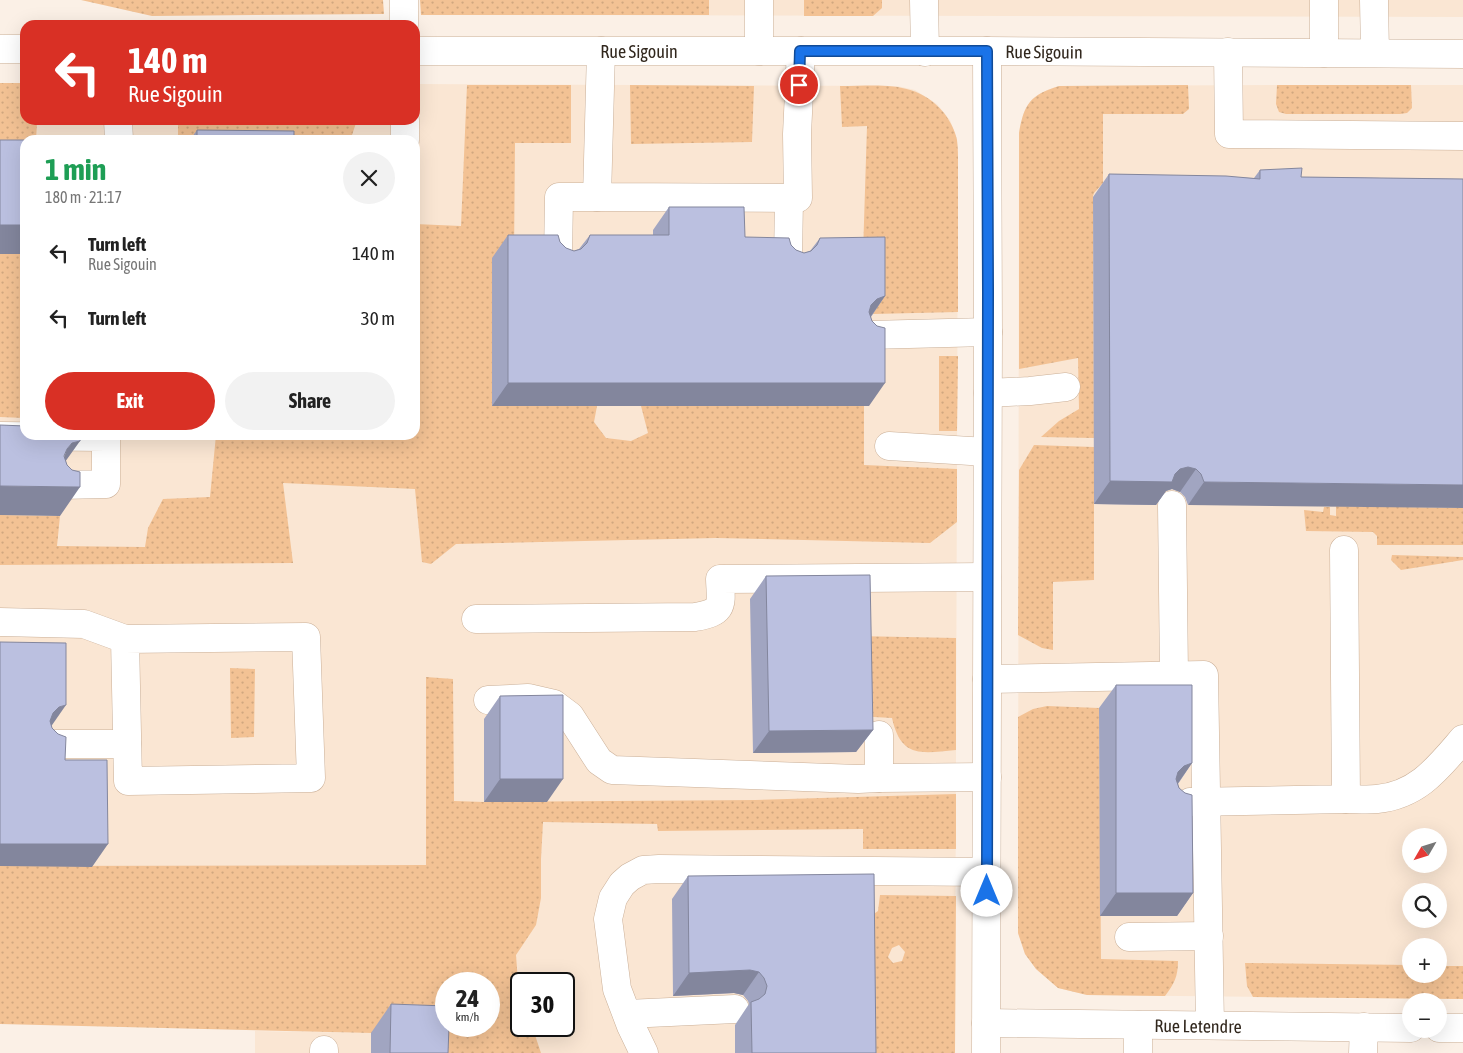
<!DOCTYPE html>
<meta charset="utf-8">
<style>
body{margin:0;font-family:"Asap Condensed",sans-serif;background:#f2f2f2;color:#222;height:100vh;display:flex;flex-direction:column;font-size:19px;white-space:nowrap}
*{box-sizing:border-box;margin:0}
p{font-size:16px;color:#767676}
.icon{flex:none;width:28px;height:28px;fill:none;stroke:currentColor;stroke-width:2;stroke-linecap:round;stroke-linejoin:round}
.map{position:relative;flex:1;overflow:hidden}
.panel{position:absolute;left:20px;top:135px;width:400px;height:305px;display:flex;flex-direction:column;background:#fff;border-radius:15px;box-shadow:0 5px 20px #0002}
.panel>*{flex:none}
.hud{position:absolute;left:20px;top:20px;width:400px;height:105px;border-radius:15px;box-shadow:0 5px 20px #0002;background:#d93025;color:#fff;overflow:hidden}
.needle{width:32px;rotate:231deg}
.tools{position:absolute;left:1402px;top:828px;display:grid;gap:10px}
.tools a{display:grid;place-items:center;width:45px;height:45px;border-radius:50%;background:#fff;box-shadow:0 5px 20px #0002;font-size:25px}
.speed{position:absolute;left:435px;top:972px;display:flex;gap:10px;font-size:25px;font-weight:700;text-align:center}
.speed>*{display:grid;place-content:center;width:65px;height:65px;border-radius:50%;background:#fff;box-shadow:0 5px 20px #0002;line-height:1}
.speed small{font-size:12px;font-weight:400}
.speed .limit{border:2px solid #111;border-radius:8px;background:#fff;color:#111}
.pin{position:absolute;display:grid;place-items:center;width:42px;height:42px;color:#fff;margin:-21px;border:2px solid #fff;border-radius:50%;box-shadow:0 1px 5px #0007}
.me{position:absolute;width:55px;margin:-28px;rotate:0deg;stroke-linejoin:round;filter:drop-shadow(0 0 4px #0008)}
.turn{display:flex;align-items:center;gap:18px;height:105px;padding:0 25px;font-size:22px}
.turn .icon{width:65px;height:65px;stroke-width:2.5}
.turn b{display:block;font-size:35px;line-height:42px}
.round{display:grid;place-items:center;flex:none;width:52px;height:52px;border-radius:26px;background:#f2f2f2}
.head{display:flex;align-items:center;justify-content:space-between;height:85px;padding:0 25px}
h1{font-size:30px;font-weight:700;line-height:38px;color:#1e9e55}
.primary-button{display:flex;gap:10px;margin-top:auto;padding:10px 25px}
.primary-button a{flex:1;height:58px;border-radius:30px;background:#d93025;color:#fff;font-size:20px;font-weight:700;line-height:58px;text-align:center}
.primary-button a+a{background:#f2f2f2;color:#222}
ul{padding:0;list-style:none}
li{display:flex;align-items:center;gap:15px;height:65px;padding:0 25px}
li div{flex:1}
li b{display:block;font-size:19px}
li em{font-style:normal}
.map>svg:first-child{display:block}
</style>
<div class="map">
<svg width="1463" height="1053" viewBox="0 0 1463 1053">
<defs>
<pattern id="grass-dots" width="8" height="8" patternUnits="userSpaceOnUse" patternTransform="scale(1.25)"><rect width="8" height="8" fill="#f3c294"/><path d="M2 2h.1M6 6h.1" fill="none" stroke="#d1a77f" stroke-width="1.8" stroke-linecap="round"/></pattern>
</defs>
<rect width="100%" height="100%" fill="#fbf0e6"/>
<!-- built -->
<path fill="#fae6d3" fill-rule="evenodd" d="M576,0H1463V17L576,15Z
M0,83H25V120H415V84L897,86L915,90L937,104L950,120L957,140L958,164L955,1053H455L489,1026V984L454,865L0,866ZM25,140H415V435H25ZM521,984H564V1026H521Z
M1277,85H1463V999L1087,995L1058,988L1036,969L1025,954L1018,933L1019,133L1023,115L1032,99L1047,90L1059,86ZM1411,836H1439V864H1411ZM1411,891H1439V919H1411ZM1411,946H1439V974H1411Z
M255,1031L371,1033L438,1053H255Z"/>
<!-- grass -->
<path fill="url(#grass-dots)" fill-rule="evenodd" d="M81,0H383L384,14L152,16Z
M420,0H709V15H421Z
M804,0H882V8L873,16H804Z
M0,83H25V120H72L37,123L36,140H25V169H0Z
M467,85H571V143H515L514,258L597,406L594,422L606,438L631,441L648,433L641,406H864V465L957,469V522L930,543L716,538L456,544L431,564L422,562L415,489L283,483L293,563L0,565V515L60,516L57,546L145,547L148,528L163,499L210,497L216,435H415V224L461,226Z
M630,85L754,86L752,142L631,144Z
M1188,85L1189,109L1183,114H1103V183L1094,193L1093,196L1094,438L1041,437L1059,421L1079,409L1078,358L1019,369V133C1024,104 1030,95 1059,86Z
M1277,85H1411L1412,108L1407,113L1400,114H1286L1279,112L1276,104Z
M840,86C879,86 916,79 944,113C950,121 955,130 957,140C958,148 958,156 958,163V312L873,314L863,254L867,126L842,127Z
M178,120H357L352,135L348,140H178Z
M0,254H25V418L0,417Z
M939,356H958L957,431H939Z
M1034,445L1094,447V580L1053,582V650L1042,648L1018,635L1019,470Z
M1336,506L1463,508V545H1377V536L1373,532L1306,531L1304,510L1323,512L1324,507H1330V515L1336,516Z
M1392,555L1463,557V560L1401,570L1391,560Z
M855,636L956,638V750C922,753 901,759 892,718L856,716Z
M230,668L255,669L254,737L231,738Z
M426,677L453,679L454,801L484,802L755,800L956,794V849H863V829L658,831L657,824L543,822L541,859V898L536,925L516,955L518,982L521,992V1026H532L541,1053H438L371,1033L0,1024V866L426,865ZM446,984H489V1026H446Z
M1047,706L1099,708L1101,959L1178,961C1178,977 1174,984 1165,996L1087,995L1058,988L1036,969L1025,954L1018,933V717L1033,709Z
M880,895L956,896L955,1053H860L858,925L878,911ZM899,945L905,952L902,961L893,963L888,957L892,948Z
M1245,963L1411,965V974H1439V966H1463V999L1253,997L1247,986Z"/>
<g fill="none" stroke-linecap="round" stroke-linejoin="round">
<!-- minor casing -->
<g stroke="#caaf97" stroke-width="29">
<g id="minor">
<path d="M404,0V25"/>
<path d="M759,0V51"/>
<path d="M924,0L925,52"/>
<path d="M1324,0V53"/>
<path d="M1374,0L1375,53"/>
<path d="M0,49H25"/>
<path id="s1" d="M415,51H987L1463,54"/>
<path d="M601,51L597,197L798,198L797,134L801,51"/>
<path d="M1228,52L1229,134L1463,136"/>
<path d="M118,120L119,140"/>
<path d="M405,140V120"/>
<path d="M558,258L559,197H597"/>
<path d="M788,260L789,198"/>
<path d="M869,335L988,332"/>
<path d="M988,393L1030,391L1066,387"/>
<path d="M0,436L106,437V484L60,485"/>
<path d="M889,446L987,452"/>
<path d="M1172,505L1174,675"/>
<path d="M476,619L695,617C725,612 721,605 720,579L987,577"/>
<path d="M0,622L84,624L125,639L306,637L311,778L128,781L125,639"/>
<path d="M987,679L1204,675L1210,1025"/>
<path d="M488,700L528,698L554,704L570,716L599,761L612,770L858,779L879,778"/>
<path d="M879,735V778L987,777"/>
<path d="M50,744H127"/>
<path d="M1346,799C1356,799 1367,800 1377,799C1418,795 1438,768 1463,739"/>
<path d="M1190,802L1346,799L1344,550"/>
<path d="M1129,937L1209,936"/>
<path d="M627,1014L735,1009"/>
<path id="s2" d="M986,1023L1411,1028"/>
<path d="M1138,1025V1053"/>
<path d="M1439,1028H1463"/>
<path d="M324,1053V1050"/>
<path d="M644,1053L631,1026L617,989L608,919L613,898L622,884L630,877L643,870L659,869L987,872"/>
<path d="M986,1053L988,332L987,51"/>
<path d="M1363,1053L1364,1027"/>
</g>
</g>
<!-- minor -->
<use href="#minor" stroke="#fff" stroke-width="28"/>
</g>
<!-- wall -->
<path fill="#a1a5c1" d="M197,130L294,140H190Z
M1260,170L1301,177L1463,179L1188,505L1185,497L1180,492L1172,489L1166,491L1156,505L1094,504L1093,197L1109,174L1254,178Z
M669,207L745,237L791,245L796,250L804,253L810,251L820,238L885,296L871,317L869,406H492V258L508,235L560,242L566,248L574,251L579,249L590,235H653V230Z
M766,576L873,730L856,752L753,753L750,599Z
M1116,685L1192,763L1178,784L1193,893L1177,916H1100L1099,708Z
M500,696L547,802H484V719Z
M688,876L876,1053H735V1025L749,1004L748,1001L743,995L734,993L673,996L672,899Z
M391,1004L448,1053H371V1033Z"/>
<!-- shaded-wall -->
<path fill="#83869d" d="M0,225H25V254H0Z
M885,296L869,319L860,322L871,305L877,299Z
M508,383H885L869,406H492Z
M80,441L60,469L67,449L72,443Z
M1188,467L1196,469L1180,492L1172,489L1166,491L1156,505L1094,504L1110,481L1175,474L1180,469Z
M1204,482L1463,485V508L1188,505Z
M0,486L80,487L60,516L0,515Z
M66,705L50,728L43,730L53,713L59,707Z
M873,730L856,752L753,753L769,731Z
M1192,763L1176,786L1168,789L1178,772L1184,766Z
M500,779H563L547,802H484Z
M0,844H108L92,867L0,866Z
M1116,893H1193L1177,916H1100Z
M750,970L759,972L743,995L734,993L673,996L689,973Z"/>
<!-- building -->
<path fill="#bbc0e0" stroke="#83869d" d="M197,130L294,131V140H197Z
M0,140H25V225H0Z
M1302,168L1301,177L1463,179V485L1204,482L1201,474L1196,469L1188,467L1180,469L1175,474L1172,482L1110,481L1109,174L1226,176L1260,179V170Z
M669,207H744L745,237L789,238L791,245L796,250L804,253L811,251L817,245L820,238L885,237V296L877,299L871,305L869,312L872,321L877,326L885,328V383H508V235H558L560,242L566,248L574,251L581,249L587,243L590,235H669Z
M0,425L25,426V435H81L80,441L72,443L67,449L64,456L67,465L72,470L80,472V487L0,486Z
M870,575L873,730L769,731L766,576Z
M0,642L66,643V705L59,707L53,713L50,721L52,728L58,734L66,737L65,760H107L108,844H0Z
M1116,685H1192V763L1184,766L1178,772L1176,779L1179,788L1185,793L1192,795L1193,893H1116Z
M563,695V779H500V696Z
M874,874L876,1053H752L751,1002L759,999L765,994L767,986L764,978L759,972L750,970L689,973L688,876Z
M391,1004L446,1006V1026H449L448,1053H390Z"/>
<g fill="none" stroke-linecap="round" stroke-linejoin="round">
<!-- route casing -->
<g stroke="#114b97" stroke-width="12">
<path id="route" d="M799,85L800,51H987L988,292L987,891"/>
</g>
<!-- route -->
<use href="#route" stroke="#1a73e8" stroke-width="9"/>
</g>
<g text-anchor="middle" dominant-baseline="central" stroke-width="4.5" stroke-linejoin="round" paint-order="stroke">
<!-- street labels -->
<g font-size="18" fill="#31271d" stroke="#fbf0e6">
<text stroke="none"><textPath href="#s1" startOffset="224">Rue Sigouin</textPath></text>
<text stroke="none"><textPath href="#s1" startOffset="629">Rue Sigouin</textPath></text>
<text stroke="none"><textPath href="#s2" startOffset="212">Rue Letendre</textPath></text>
</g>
</g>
</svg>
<div class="tools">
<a><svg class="needle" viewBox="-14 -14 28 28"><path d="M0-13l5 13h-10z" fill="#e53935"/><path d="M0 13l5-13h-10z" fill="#767676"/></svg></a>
<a><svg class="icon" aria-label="search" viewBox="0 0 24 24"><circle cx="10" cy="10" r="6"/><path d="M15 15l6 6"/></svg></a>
<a>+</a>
<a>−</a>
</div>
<div class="speed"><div>24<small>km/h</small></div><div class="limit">30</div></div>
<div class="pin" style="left:799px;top:85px;background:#d93025"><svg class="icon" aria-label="arrive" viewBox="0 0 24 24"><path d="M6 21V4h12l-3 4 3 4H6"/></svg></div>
<svg class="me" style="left:987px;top:891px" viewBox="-20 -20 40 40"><circle r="19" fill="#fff"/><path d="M0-13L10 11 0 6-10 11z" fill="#1a73e8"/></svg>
<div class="hud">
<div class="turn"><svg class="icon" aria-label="left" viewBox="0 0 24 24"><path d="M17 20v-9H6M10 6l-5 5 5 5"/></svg><div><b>140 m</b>Rue Sigouin</div></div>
</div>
<section class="panel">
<div class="head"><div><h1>1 min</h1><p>180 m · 21:17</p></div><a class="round"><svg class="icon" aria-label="close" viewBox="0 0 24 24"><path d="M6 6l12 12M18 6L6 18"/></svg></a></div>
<ul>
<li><svg class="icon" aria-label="left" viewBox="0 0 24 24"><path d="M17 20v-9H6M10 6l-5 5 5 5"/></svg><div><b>Turn left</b><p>Rue Sigouin</p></div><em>140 m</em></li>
<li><svg class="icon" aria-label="left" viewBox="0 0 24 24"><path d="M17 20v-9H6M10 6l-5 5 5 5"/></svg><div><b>Turn left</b></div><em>30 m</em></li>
</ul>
<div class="primary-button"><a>Exit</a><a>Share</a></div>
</section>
</div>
